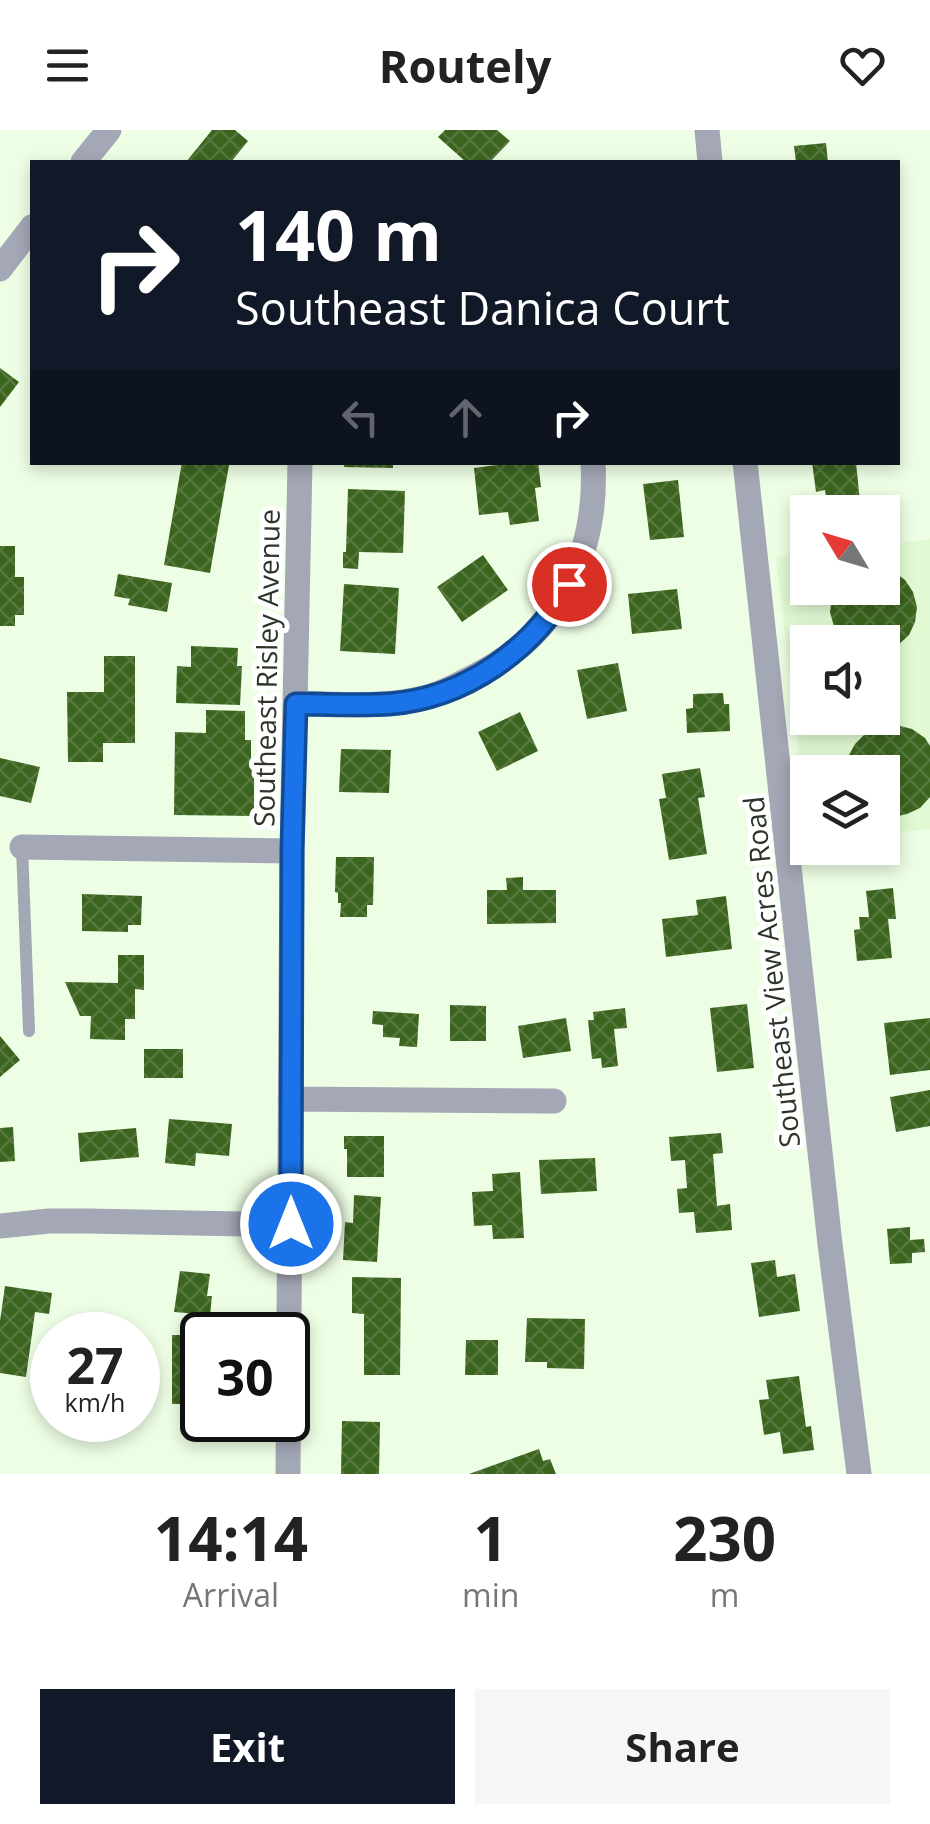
<!DOCTYPE html>
<style>
body{margin:0;font-family:"Open Sans",sans-serif;background:#f6f6f6;color:#222;height:100vh;display:flex;flex-direction:column;font-size:38px;white-space:nowrap}
*{box-sizing:border-box;margin:0}
p{font-size:32px;color:#767676}
.icon{flex:none;width:55px;height:55px;fill:none;stroke:currentColor;stroke-width:2;stroke-linecap:round;stroke-linejoin:round}
.map{position:relative;height:1344px;overflow:hidden}
.side{display:flex;flex-direction:column;background:#fff;flex:1}
.side>*{flex:none}
.guide{position:absolute;left:30px;top:30px;width:870px;height:305px;border-radius:0px;box-shadow:0 5px 15px #0003;background:#111827;color:#fff;overflow:hidden}
.needle{width:65px;rotate:308deg}
.buttons{position:absolute;left:790px;top:365px;display:grid;gap:20px}
.buttons a{display:grid;place-items:center;width:110px;height:110px;border-radius:0px;background:#fff;box-shadow:0 5px 15px #0003;font-size:50px}
.speed{position:absolute;left:30px;top:1182px;display:flex;gap:20px;font-size:50px;font-weight:700;text-align:center}
.speed>*{display:grid;place-content:center;width:130px;height:130px;border-radius:50%;background:#fff;box-shadow:0 5px 15px #0003;line-height:1}
.speed small{font-size:25px;font-weight:400}
.speed .limit{border:5px solid #111;border-radius:15px;background:#fff;color:#111}
.pin{position:absolute;display:grid;place-items:center;width:85px;height:85px;color:#fff;margin:-42px;border:5px solid #fff;border-radius:50%;box-shadow:0 2px 10px #0007}
.me{position:absolute;width:110px;margin:-55px;rotate:0deg;stroke-linejoin:round;filter:drop-shadow(0 0 8px #0008)}
.turn{display:flex;align-items:center;gap:35px;height:210px;padding:0 40px;font-size:45px}
.turn .icon{width:130px;height:130px;stroke-width:2.5}
.turn b{display:block;font-size:70px;line-height:85px}
.lanes{display:flex;align-items:center;height:95px;padding:0 40px;background:#0003;justify-content:center;gap:50px;direction:ltr}
.lanes .off{opacity:.35}
.eta{display:flex;justify-content:space-evenly;align-items:center;height:170px;text-align:center}
.eta b{font-size:60px;font-weight:700;line-height:70px}
.button{display:flex;gap:20px;margin-top:auto;padding:20px 40px}
.button a{flex:1;height:115px;border-radius:0px;background:#111827;color:#fff;font-size:40px;font-weight:700;line-height:115px;text-align:center}
.button a+a{background:#f6f6f6;color:#222}
header{display:flex;justify-content:space-between;align-items:center;height:130px;padding:0 40px;background:#fff;font-size:45px;font-weight:700}
.map>svg:first-child{display:block}
</style>
<header><svg class="icon" aria-label="menu" viewBox="0 0 24 24"><path d="M4 6h16M4 12h16M4 18h16"/></svg>Routely<svg class="icon" aria-label="heart" viewBox="0 0 24 24"><path d="M12 20l-8-8c-3-5 5-10 8-4 3-6 11-1 8 4z"/></svg></header>
<div class="map">
<svg width="930" height="1344" viewBox="0 0 930 1344">
<defs>
<pattern id="building-cross-hatch" width="8" height="8" patternUnits="userSpaceOnUse" patternTransform="scale(2.5)"><rect width="8" height="8" fill="#3b641e"/><path d="M0 0l8 8M0 8l8-8" fill="none" stroke="#56773e"/></pattern>
</defs>
<rect width="100%" height="100%" fill="#edfee4"/>
<!-- built -->
<path fill="#e1fad3" fill-rule="evenodd" d="M930,409V699L883,704L882,642H808L807,697L776,427L807,423L808,458H882L883,415ZM808,512H882V588H808Z"/>
<!-- building -->
<path fill="url(#building-cross-hatch)" d="M212,0H235L248,11L231,32H186Z
M445,0H497L510,11L490,32H466L438,7Z
M826,13L828,32H796L794,16Z
M0,238L19,252L0,277Z
M182,332H214L229,335L210,443L164,435Z
M344,332H393V338L344,337Z
M520,332H538L541,357L535,358L539,391L510,395L508,382L479,385L474,338Z
M812,332H856L861,382H828L825,360L816,362Z
M678,350L684,407L650,410L643,354Z
M348,359L405,361L403,423L359,422L358,439L343,438V422H346Z
M0,416H15V447H24V485H15V496H0Z
M483,425L508,460L462,492L437,457Z
M882,437L893,441L905,450L913,462L917,477L915,492L909,505L897,516L882,522V512H846L834,497L830,482L832,467L837,458H882Z
M118,444L172,453L167,482L128,475L130,469L114,466Z
M344,454L399,458L395,524L340,521Z
M677,459L682,499L632,504L628,464Z
M191,516L238,518L237,536H242L240,575L176,573L177,536L191,537Z
M104,526H135V613H103V632H68L67,562H104Z
M618,533L627,581L587,589L577,540Z
M723,563L724,574H729L730,601L687,603L686,579L693,578V564Z
M206,580L245,581V610H251V640H254V686L174,685L175,602L206,603Z
M520,582L538,621L497,641L478,602Z
M896,595L912,599L925,608L930,616V667L920,678L907,684L893,687L882,686V642H846L848,627L855,614L866,603L880,596Z
M341,619L391,620L389,663L339,662Z
M0,628L40,637L31,673L0,666Z
M700,638L705,667L698,668L707,724L669,730L659,669L666,668L662,644Z
M336,727H374L373,775H367V787H340L341,773H338V763L335,762Z
M523,747V760H556V793L487,794V760H507L506,748Z
M893,758L896,789H888L892,828L857,831L854,800L860,799L859,787H869L866,761Z
M82,764L142,766L141,795H128V802L82,801Z
M726,766L732,819L666,827L662,789L698,785L696,770Z
M118,825H144V860L135,859V889H125V910L90,909L91,886H80L65,852L118,853Z
M747,874L754,938L717,942L710,878Z
M450,875L486,876V911H450Z
M625,878L627,898L614,899L618,936L602,938L601,928L592,929L588,890H594L593,882Z
M373,881L419,884L417,917L399,916L400,908L383,907V895L372,894Z
M566,888L571,921L523,928L518,896Z
M930,888V940L890,945L884,893Z
M0,906L20,930L0,947Z
M144,919H183V948H144Z
M930,960V996L896,1002L890,967Z
M169,989L232,994L229,1026L196,1023L195,1036L165,1033Z
M13,997L15,1031L0,1032V998Z
M136,998L139,1027L80,1032L78,1003Z
M721,1003L723,1023L713,1024L717,1076L730,1074L732,1100L696,1103L694,1082L679,1083L677,1059L687,1058L685,1030L671,1031L669,1007Z
M344,1006H384V1047H347V1019H344Z
M595,1028L597,1061L541,1064L539,1030Z
M520,1042L524,1108L493,1109L492,1095L474,1096L472,1062L493,1061L492,1044Z
M354,1065L381,1067L377,1132L343,1130L345,1092L353,1093Z
M910,1097V1110L924,1109L925,1122L912,1123V1133L890,1134L887,1099Z
M775,1130L777,1147L795,1144L800,1181L759,1187L751,1133Z
M180,1141L210,1144L207,1166H212L210,1185L174,1182Z
M352,1147L401,1148L400,1245H364V1184L352,1183Z
M5,1156L52,1163L49,1184L35,1182L26,1247L0,1243V1191Z
M527,1188L585,1189L584,1239L547,1238V1232H525Z
M172,1205H202V1274H172Z
M466,1210H498V1245H465Z
M799,1246L806,1297L811,1296L814,1320L783,1324L780,1302L764,1305L759,1270L769,1269L766,1250Z
M342,1291L380,1292L379,1344H341Z
M539,1319L543,1331L550,1329L556,1344H469Z"/>
<g fill="none" stroke-linecap="round" stroke-linejoin="round">
<!-- lane -->
<path stroke="#a3a7b6" stroke-width="12" d="M22,717L29,901"/>
<!-- street -->
<path stroke="#a3a7b6" stroke-width="25" d="M707,0L710,32
M83,32L109,0
M0,139L32,97
M745,332L830,1114L859,1344
M297,573C337,574 379,578 419,569C439,565 457,555 475,546C559,504 598,424 593,332
M22,717L292,721
M290,969L554,971
M0,1096L49,1091H88L291,1095
M288,1344L292,721L300,332"/>
</g>
<g fill="none" stroke-linecap="round" stroke-linejoin="round">
<!-- route casing -->
<g stroke="#114b97" stroke-width="25">
<path id="route" d="M291,1094L292,721L296,574C327,574 359,576 389,574C464,568 534,520 569,454"/>
</g>
<!-- route -->
<use href="#route" stroke="#1a73e8" stroke-width="18"/>
</g>
<g text-anchor="middle" dominant-baseline="central" stroke-width="10" stroke-linejoin="round" paint-order="stroke">
<!-- street labels -->
<g font-size="28" fill="#2d3529" stroke="#fff">
<text transform="translate(266 538) rotate(-89)">Southeast Risley Avenue</text>
<text transform="translate(771 842) rotate(-96)">Southeast View Acres Road</text>
</g>
</g>
</svg>
<div class="buttons">
<a><svg class="needle" viewBox="-14 -14 28 28"><path d="M0-13l5 13h-10z" fill="#e53935"/><path d="M0 13l5-13h-10z" fill="#767676"/></svg></a>
<a><svg class="icon" aria-label="sound" viewBox="0 0 24 24"><path d="M4 9h4l5-4v14l-5-4H4zM17 9q2 3 0 6"/></svg></a>
<a><svg class="icon" aria-label="layers" viewBox="0 0 24 24"><path d="M12 4l9 5-9 5-9-5zM3 14l9 5 9-5"/></svg></a>
</div>
<div class="speed"><div>27<small>km/h</small></div><div class="limit">30</div></div>
<div class="pin" style="left:569px;top:454px;background:#d93025"><svg class="icon" aria-label="arrive" viewBox="0 0 24 24"><path d="M6 21V4h12l-3 4 3 4H6"/></svg></div>
<svg class="me" style="left:291px;top:1094px" viewBox="-20 -20 40 40"><circle r="17" fill="#1a73e8" stroke="#fff" stroke-width="3"/><path d="M0-11L8 9 0 5-8 9z" fill="#fff"/></svg>
<div class="guide">
<div class="turn"><svg class="icon" aria-label="right" viewBox="0 0 24 24"><path d="M7 20v-9h11M14 6l5 5-5 5"/></svg><div><b>140 m</b>Southeast Danica Court</div></div>
<div class="lanes"><svg class="icon off" aria-label="left" viewBox="0 0 24 24"><path d="M17 20v-9H6M10 6l-5 5 5 5"/></svg><svg class="icon off" aria-label="ahead" viewBox="0 0 24 24"><path d="M12 20V5M6 11l6-6 6 6"/></svg><svg class="icon" aria-label="right" viewBox="0 0 24 24"><path d="M7 20v-9h11M14 6l5 5-5 5"/></svg></div>
</div>
</div>
<section class="side">
<div class="eta">
<div><b>14:14</b><p>Arrival</p></div>
<div><b>1</b><p>min</p></div>
<div><b>230</b><p>m</p></div>
</div>
<div class="button"><a>Exit</a><a>Share</a></div>
</section>
